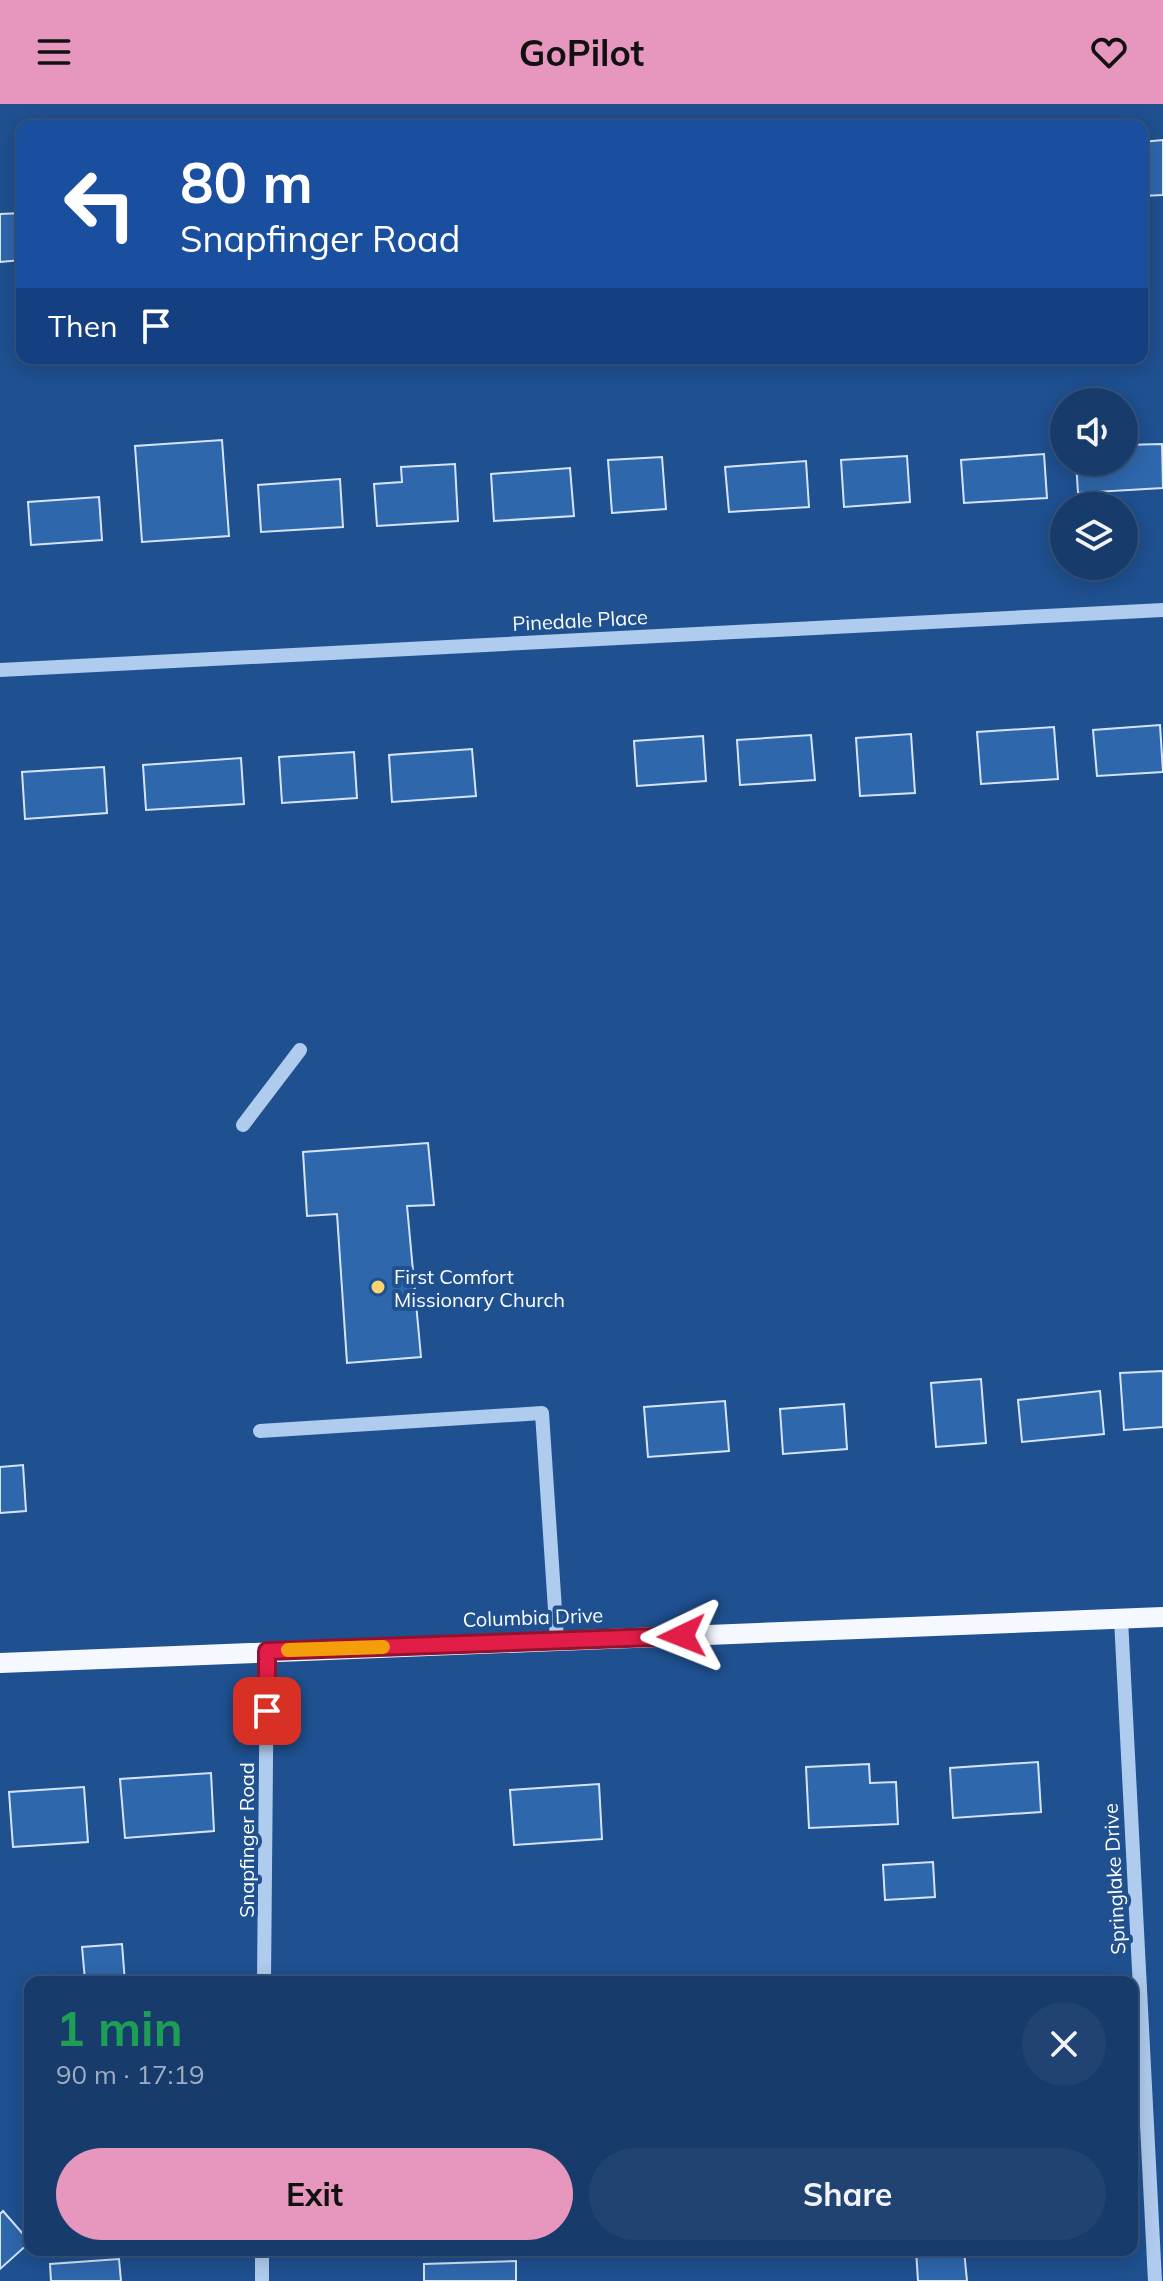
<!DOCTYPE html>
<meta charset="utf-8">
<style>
body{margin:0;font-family:Mulish,sans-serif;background:#204372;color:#f1f3f6;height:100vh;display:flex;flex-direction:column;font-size:30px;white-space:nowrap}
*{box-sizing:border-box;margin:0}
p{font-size:26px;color:#9eadc2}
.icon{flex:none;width:44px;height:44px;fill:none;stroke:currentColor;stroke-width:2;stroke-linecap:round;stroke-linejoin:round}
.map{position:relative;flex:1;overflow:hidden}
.details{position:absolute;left:24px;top:1872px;width:1114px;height:280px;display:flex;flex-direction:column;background:#173c6c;border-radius:16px;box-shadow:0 4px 20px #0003,0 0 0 2px #36567f}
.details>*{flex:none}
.hud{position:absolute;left:16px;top:16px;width:1132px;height:244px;border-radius:16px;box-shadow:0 4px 20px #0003,0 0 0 2px #36567f;background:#1a4fa0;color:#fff;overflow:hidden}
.controls{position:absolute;left:1050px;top:284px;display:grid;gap:16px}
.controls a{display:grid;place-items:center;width:88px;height:88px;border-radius:50%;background:#173c6c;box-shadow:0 4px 20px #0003,0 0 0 2px #36567f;font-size:40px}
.pin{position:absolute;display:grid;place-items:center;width:68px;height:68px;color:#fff;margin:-34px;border-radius:16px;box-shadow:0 4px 12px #0006}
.me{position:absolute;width:88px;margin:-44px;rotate:268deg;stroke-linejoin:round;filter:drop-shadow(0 0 6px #0008)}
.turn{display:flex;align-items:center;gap:28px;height:168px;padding:0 32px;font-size:36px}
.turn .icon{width:104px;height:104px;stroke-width:2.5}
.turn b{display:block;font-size:56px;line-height:68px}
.then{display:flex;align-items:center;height:76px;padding:0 32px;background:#0003;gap:16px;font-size:30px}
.round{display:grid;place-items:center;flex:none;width:84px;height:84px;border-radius:42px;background:#204372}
.headline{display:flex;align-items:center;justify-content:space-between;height:136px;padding:0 32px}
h1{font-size:48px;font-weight:700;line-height:60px;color:#1e9e55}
.button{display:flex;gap:16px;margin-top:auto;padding:16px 32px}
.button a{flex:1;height:92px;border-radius:48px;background:#e797bd;color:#111;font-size:32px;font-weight:700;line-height:92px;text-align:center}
.button a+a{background:#204372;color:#f1f3f6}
header{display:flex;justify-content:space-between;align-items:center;height:104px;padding:0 32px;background:#e797bd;color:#111;font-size:36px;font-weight:700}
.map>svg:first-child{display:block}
</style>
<header><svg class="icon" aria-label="menu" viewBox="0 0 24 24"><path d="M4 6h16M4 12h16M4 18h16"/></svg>GoPilot<svg class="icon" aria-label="heart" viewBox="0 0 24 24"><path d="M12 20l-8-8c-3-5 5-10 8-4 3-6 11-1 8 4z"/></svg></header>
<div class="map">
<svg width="1163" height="2177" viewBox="0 0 1163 2177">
<rect width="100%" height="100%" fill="#1f5090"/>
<!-- building -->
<path fill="#2f67ad" stroke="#d5e5f9" stroke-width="2" d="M1163,36V91L1142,92V38Z
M22,109V171L21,156L0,158V110Z
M222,336L229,432L142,438L135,342Z
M1162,340L1163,384L1078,389L1076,358H1124V341Z
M1044,350L1047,394L964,399L961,356Z
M907,352L910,398L844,403L841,356Z
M662,353L666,405L612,409L608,356Z
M806,357L809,403L729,408L725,363Z
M455,360L458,417L377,422L374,380L402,378L401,363Z
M570,364L574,412L494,417L491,370Z
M340,375L343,423L261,428L258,381Z
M99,393L102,436L31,441L28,398Z
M1160,621L1163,668L1097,672L1093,626Z
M1054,623L1058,675L981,680L977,628Z
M911,630L915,689L860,692L856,634Z
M811,631L815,676L740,681L737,636Z
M703,632L706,677L637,682L634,637Z
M472,645L476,692L392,698L389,651Z
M354,648L357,694L282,699L279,653Z
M241,654L244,700L146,706L143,661Z
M104,663L107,709L25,715L22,668Z
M428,1039L434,1101L407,1102L421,1253L347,1259L337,1110L307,1112L303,1048Z
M1163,1267V1323L1124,1326L1120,1269Z
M981,1275L986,1339L936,1343L931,1279Z
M1100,1287L1104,1330L1022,1338L1018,1296Z
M725,1297L729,1347L648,1353L644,1303Z
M844,1300L847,1345L783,1350L780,1305Z
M23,1361L26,1407L0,1409V1363Z
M1038,1658L1041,1708L953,1714L950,1664Z
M869,1660L870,1679L896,1678L898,1720L809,1724L806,1663Z
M211,1669L214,1727L125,1734L120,1675Z
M599,1680L602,1735L514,1741L510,1686Z
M84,1683L88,1738L13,1743L9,1688Z
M933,1758L935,1793L885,1796L883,1761Z
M122,1840L125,1878H60L85,1876L82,1843Z
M3,2107L30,2138L0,2165V2110Z
M916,2146H964L967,2177H918Z
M119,2155L121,2177H51L50,2160Z
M516,2157V2177H424V2160Z"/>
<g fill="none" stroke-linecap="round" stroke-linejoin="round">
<!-- minor -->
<path stroke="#afcbed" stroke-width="14" d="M0,566L1163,506
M243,1021L300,946
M260,1327L542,1309L557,1536
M1121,1515L1155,2177
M264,1878L267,1547
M262,2177V2146"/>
<!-- major -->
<path stroke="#f5f9ff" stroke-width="20" d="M0,1559L1163,1513"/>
</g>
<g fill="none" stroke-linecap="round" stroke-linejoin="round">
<!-- route casing -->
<g stroke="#92132f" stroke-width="20">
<path id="route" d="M267,1607V1547L682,1532"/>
</g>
<!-- route -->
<use href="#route" stroke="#e11d48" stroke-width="14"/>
<!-- slow -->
<path stroke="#f59e0b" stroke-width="14" d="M288,1546L383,1543"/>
</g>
<!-- markers -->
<circle fill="#fbd36f" stroke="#1f5090" stroke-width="3" cx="378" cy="1183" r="8"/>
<g text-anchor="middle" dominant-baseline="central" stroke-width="8" stroke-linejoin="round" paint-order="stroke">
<!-- street labels -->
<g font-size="20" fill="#fff" stroke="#1f5090">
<text transform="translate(580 516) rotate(-3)">Pinedale Place</text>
<text transform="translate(533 1513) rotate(-2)">Columbia Drive</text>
<text transform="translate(246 1736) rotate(-90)">Snapfinger Road</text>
<text transform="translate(1114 1775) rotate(-93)">Springlake Drive</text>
</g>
<!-- poi labels -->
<g font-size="20" fill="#fff" stroke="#1f5090" text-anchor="start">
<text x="394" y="1172">First Comfort<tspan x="394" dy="23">Missionary Church</tspan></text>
</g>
</g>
</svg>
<div class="controls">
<a><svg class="icon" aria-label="sound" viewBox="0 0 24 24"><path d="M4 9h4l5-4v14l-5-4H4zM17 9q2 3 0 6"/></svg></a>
<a><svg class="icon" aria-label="layers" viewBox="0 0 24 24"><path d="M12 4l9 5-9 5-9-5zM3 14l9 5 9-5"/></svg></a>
</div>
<div class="pin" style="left:267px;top:1607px;background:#d93025"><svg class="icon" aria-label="arrive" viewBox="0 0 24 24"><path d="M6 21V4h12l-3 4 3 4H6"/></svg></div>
<svg class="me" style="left:682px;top:1532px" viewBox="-20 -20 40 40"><path d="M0-17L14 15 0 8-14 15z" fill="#e11d48" stroke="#fff" stroke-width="4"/></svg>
<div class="hud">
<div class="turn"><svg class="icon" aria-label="left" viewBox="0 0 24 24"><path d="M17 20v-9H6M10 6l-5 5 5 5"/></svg><div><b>80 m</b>Snapfinger Road</div></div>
<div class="then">Then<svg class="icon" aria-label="arrive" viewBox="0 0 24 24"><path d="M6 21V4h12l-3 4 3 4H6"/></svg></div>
</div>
<section class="details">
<div class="headline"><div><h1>1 min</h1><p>90 m · 17:19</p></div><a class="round"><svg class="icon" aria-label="close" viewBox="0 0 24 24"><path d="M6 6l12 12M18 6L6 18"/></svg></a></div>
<div class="button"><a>Exit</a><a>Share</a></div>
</section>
</div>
